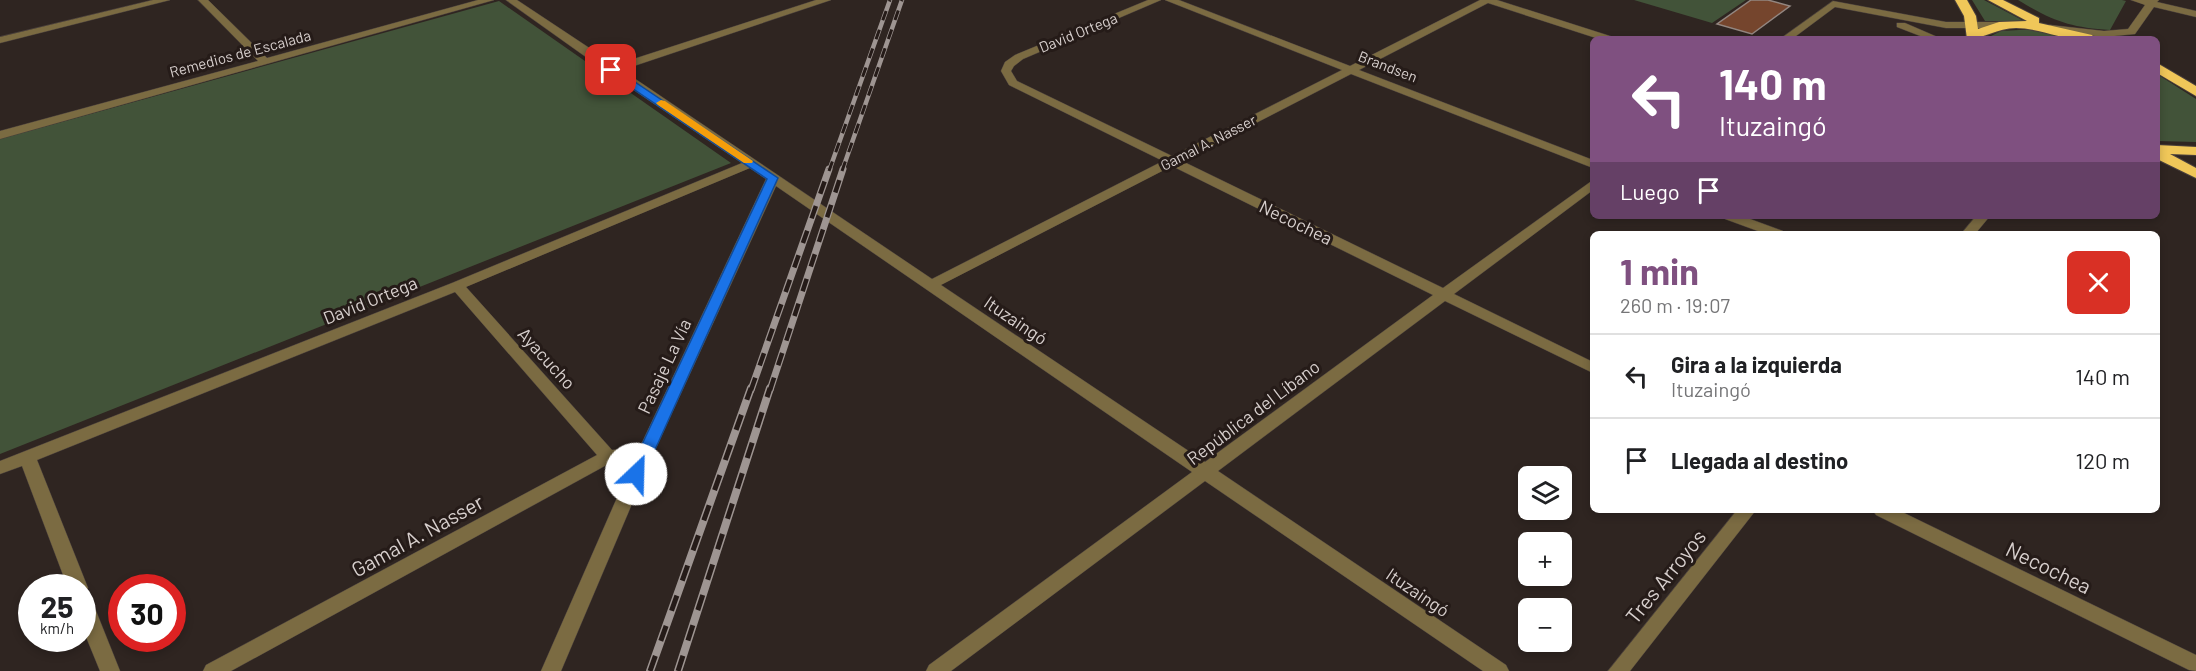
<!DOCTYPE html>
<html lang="es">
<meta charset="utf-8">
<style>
body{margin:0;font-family:Barlow,sans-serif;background:#f2f2f2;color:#202124;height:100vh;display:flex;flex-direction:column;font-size:22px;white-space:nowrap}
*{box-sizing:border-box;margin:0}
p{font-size:20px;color:#757577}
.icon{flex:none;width:33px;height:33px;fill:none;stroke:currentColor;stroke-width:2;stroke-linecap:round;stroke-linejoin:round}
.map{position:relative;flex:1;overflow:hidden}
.panel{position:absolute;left:1590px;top:231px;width:570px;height:282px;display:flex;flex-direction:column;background:#fff;border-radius:9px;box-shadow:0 3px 9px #0003}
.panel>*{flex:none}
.banner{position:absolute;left:1590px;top:36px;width:570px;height:183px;border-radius:9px;box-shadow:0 3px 9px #0003;background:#7f5080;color:#fff;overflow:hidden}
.controls{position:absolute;left:1518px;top:466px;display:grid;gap:12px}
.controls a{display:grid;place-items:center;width:54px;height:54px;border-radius:9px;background:#fff;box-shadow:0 3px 9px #0003;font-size:30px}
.speed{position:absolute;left:18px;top:574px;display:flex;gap:12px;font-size:30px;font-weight:700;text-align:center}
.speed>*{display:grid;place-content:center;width:78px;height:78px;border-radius:50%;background:#fff;box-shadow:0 3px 9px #0003;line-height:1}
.speed small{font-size:15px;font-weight:400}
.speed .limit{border:9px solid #d22;background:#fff;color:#111}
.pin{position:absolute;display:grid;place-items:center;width:51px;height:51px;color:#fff;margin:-26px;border-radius:12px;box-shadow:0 3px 9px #0006}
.me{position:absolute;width:66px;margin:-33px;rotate:24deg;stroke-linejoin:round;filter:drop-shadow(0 0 4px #0008)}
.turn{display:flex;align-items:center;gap:21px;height:126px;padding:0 30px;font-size:27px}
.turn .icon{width:78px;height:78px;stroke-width:2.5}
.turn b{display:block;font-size:42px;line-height:51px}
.then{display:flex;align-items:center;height:57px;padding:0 30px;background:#0003;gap:12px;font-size:22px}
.round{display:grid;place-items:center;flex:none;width:63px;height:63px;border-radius:9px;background:#f2f2f2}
.headline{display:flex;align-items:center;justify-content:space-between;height:102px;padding:0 30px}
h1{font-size:36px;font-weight:700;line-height:45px;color:#7f5080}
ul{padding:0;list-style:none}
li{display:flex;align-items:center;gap:18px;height:84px;padding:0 30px;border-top:2px solid #e0e0e0}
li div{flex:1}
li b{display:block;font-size:22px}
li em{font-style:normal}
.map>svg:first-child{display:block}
</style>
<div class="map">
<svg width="2196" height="671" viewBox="0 0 2196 671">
<rect width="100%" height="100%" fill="#2f2521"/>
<!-- green -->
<path fill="#425339" d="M1634,0H1746L1712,23Z
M1972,0H1984L2024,21H1985Z
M2018,0H2122L2126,1L2110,30C2069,27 2053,21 2018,0Z
M499,1L731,163L0,454V139Z
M2019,30H2039L2079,39H1985L2001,31Z
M2157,74L2196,99V142L2157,141Z"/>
<!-- building -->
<path fill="#75452d" stroke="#938680" stroke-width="1.5" d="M1751,0H1768L1790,6L1752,34L1717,24Z"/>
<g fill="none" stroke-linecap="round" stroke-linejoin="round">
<!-- minor casing -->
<g stroke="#4a403d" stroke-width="1">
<path id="minor" d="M153,0H170L0,43V37Z
M198,0H208L267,58L478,0H494L0,139V131L258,61Z
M506,0H517L615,65L816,0H831L622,70L932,279L1163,161L1009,85L1001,71L1005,62L1015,55L1148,0H1161L1023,59L1014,66L1011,71L1017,81L1172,156L1342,70L1165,0H1179L1350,66L1480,0H1497L1613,37L1614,39H1599L1488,3L1359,70L1593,160V168L1351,74L1182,161L1443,288L1593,180V190L1454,294L1593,362V373L1445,301L1218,471L1506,665L1509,671H1483L1205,481L951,671H926L929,665L1192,472L776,186L654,452L561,671H541L634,459L612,462L231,671H203L206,665L597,455L455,292L37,460L88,588L83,594L89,596L92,601L120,671H100L82,627V588H68L22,466L0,474V461L452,283L742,163L607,72ZM1172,166L1433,295L1205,462L941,285ZM750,168L766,179L640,447L612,450L466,287Z
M2131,0H2159L2157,2L2196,11V17L2154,7L2135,34L2104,37L2050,31L2045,28L2050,25L2104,31L2128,29L2145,5Z
M1833,1L1946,22H1997L2002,25L1997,28H1946L1835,7L1792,39H1780Z
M1897,23H1905L1942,39H1928L1897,27Z
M1723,216H1742L1783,231L1785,234H1766L1725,219Z
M1976,216H1990L1975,234H1961Z
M1737,510H1756L1630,671H1608Z
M1873,510H1898L2196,655V671L2189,670L1876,515Z"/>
</g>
<!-- highway casing -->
<g stroke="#4a403d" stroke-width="2">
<path id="highway" d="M1955,0H1967L1976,16L1978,29L1999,22L2027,21L1988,0H2003L2039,18V23L2092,35L2094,38C2070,44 2041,28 2016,28C1997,28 1984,39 1967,39L1964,16Z
M2157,63L2196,86V96L2157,73Z
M2157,145L2196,147V155L2170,154L2196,168V178L2157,159Z"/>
</g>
<!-- minor -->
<use href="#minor" fill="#7b6b42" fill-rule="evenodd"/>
<!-- highway -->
<use href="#highway" fill="#f0c759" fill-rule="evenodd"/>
<!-- rail-far2 casing -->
<g stroke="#9e9592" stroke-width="4.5">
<path id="rail-far2" d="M829,171L890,0
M842,171L902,0"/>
</g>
<!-- rail-far1 casing -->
<g stroke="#9e9592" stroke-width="7">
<path id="rail-far1" d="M751,390L829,169
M770,390L843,169"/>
</g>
<!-- rail casing -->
<g stroke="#9e9592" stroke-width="8">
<path id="rail" d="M650,671L751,388
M678,671L770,388"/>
</g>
<!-- rail-far2 -->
<use href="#rail-far2" stroke="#251b18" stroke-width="3" stroke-dasharray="10" stroke-linecap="butt"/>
<!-- rail-far1 -->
<use href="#rail-far1" stroke="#251b18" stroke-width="4.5" stroke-dasharray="13" stroke-linecap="butt"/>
<!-- rail -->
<use href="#rail" stroke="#251b18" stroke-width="5" stroke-dasharray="16" stroke-linecap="butt"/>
</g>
<!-- route -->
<path fill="#1a73e8" stroke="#114b97" stroke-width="1.5" d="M608,68H614L778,178L644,474L642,477H631L628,474L767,179L608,72Z"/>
<!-- slow -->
<path fill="#f59e0b" d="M661,100L665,101L753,161L752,163H744L658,105L656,103Z"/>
<g text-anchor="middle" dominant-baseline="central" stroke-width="6" stroke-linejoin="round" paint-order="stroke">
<!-- far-street labels -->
<g font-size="15" fill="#d7cfcd" stroke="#251b18">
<text transform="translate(1078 32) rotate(-22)">David Ortega</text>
<text transform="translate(240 53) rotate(-15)">Remedios de Escalada</text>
<text transform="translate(1388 66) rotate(21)">Brandsen</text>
<text transform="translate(1208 142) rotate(-27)">Gamal A. Nasser</text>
</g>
<!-- street labels -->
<g font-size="18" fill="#d7cfcd" stroke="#251b18">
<text transform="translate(1296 222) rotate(26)">Necochea</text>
<text transform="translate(370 300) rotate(-22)">David Ortega</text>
<text transform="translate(1016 320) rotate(34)">Ituzaingó</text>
<text transform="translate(547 358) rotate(48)">Ayacucho</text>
<text transform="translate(664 366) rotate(-65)">Pasaje La Vía</text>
<text transform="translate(1253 412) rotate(-37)">República del Líbano</text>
<text transform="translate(1418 592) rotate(34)">Ituzaingó</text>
</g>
<!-- near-street labels -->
<g font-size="21" fill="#d7cfcd" stroke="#251b18">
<text transform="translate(417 535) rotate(-29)">Gamal A. Nasser</text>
<text transform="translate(2049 567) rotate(26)">Necochea</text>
<text transform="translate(1665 576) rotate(-51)">Tres Arroyos</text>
</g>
</g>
</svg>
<div class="controls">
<a><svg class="icon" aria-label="layers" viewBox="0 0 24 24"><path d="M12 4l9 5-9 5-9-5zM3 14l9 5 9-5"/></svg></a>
<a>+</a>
<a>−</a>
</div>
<div class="speed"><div>25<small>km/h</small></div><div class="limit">30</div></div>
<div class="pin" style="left:611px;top:70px;background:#d93025"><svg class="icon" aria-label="arrive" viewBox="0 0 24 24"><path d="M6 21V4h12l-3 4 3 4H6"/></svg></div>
<svg class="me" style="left:636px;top:474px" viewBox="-20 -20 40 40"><circle r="19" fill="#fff"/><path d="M0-13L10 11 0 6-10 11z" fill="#1a73e8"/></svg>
<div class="banner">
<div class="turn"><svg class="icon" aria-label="left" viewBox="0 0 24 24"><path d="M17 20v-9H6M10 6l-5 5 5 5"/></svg><div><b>140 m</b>Ituzaingó</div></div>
<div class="then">Luego<svg class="icon" aria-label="arrive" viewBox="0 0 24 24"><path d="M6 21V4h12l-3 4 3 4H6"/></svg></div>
</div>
<section class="panel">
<div class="headline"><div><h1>1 min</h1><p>260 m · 19:07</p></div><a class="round" style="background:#d93025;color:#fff"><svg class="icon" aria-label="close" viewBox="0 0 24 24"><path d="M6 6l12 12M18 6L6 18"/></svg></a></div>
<ul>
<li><svg class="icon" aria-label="left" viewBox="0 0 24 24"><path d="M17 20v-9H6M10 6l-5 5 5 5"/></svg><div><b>Gira a la izquierda</b><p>Ituzaingó</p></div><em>140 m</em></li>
<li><svg class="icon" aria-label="arrive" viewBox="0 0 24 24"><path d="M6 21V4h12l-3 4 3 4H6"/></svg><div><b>Llegada al destino</b></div><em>120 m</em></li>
</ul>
</section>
</div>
